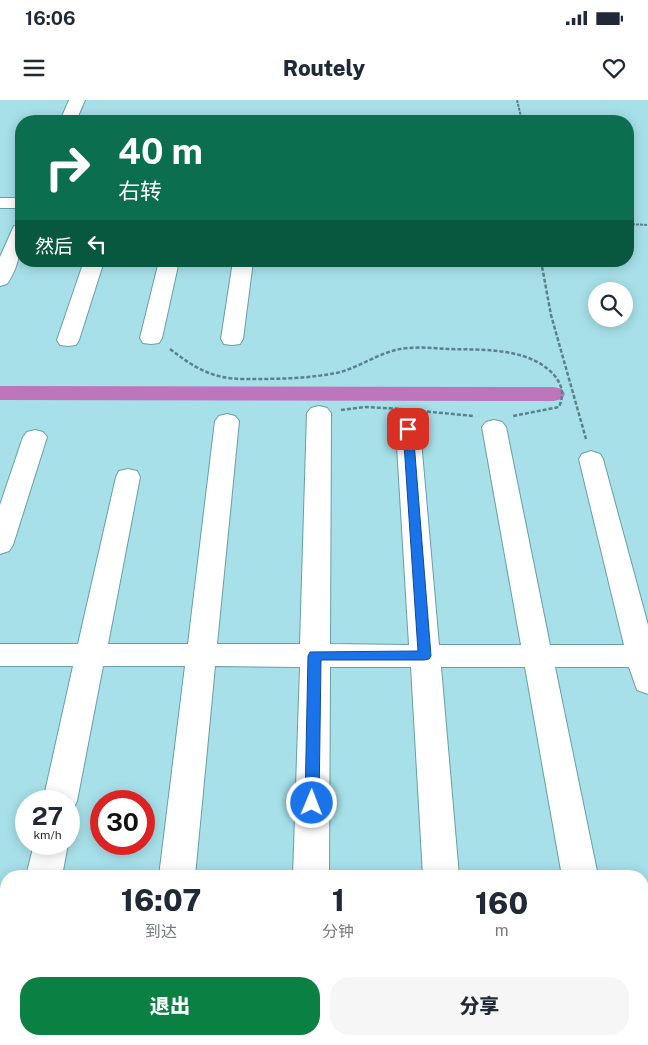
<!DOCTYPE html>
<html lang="zh">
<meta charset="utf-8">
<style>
body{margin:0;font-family:"Public Sans","Noto Sans SC",sans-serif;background:#f6f6f7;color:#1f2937;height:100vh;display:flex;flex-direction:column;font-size:19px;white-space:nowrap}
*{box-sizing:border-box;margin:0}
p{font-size:16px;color:#747a83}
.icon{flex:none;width:28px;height:28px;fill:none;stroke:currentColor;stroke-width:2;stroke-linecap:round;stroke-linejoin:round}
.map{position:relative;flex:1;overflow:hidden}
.side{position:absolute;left:0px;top:770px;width:649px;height:175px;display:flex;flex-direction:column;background:#fff;border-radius:20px 20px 0 0;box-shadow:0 2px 12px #0003}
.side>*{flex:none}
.hud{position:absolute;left:15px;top:15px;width:619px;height:152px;border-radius:20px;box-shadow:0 2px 12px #0003;background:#0b6e4f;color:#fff;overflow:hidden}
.fabs{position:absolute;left:588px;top:182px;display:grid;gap:10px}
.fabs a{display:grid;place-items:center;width:45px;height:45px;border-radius:50%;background:#fff;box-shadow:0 2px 12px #0003;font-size:25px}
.speed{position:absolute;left:15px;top:690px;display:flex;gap:10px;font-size:25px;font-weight:700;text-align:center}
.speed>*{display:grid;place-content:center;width:65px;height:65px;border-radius:50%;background:#fff;box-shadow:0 2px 12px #0003;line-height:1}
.speed small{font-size:12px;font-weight:400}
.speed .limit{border:8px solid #d22;background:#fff;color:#111}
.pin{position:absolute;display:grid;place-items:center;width:42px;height:42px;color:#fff;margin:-21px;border-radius:10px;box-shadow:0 2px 8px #0006}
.me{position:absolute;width:55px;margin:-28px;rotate:1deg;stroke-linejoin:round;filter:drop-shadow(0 0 4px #0008)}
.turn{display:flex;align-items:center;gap:18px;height:105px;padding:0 20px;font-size:22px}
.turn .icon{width:65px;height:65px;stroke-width:2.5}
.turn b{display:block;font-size:35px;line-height:42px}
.then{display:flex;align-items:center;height:48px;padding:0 20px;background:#0003;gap:10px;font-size:19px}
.eta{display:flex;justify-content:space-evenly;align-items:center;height:85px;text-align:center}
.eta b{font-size:30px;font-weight:800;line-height:35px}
.button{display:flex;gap:10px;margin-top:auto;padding:10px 20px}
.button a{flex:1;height:58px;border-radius:20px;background:#0b8043;color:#fff;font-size:20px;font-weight:800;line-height:58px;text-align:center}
.button a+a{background:#f6f6f7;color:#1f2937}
.status{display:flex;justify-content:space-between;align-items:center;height:35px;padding:0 25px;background:#fff;direction:ltr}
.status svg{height:14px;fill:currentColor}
header{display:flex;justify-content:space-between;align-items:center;height:65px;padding:0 20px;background:#fff;font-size:22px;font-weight:800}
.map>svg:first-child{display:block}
</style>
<div class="status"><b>16:06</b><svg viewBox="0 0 49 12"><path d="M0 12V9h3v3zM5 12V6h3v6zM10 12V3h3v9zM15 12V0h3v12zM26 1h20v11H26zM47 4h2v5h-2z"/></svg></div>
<header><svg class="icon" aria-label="menu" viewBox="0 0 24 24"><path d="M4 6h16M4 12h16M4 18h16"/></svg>Routely<svg class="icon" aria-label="heart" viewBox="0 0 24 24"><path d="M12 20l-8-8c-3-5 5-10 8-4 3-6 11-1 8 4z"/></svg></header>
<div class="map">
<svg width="648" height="945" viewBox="0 0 648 945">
<rect width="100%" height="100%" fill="#a7e0e9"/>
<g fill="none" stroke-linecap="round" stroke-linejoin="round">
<!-- canal -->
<path fill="#bd75bc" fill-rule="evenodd" d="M0,286L554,287L562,289L565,294L562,299L554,301L0,300Z"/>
<!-- street casing -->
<g stroke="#679fa7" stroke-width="2">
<path id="street" d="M0,98H21V108H0Z
M84,161H104L79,240L76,245L68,246L60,245L57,240Z
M159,161H179L162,238L159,243L151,244L143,243L140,238Z
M233,161H253L243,239L240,244L232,245L224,244L221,239Z
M319,306L327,308L331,313L330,544L409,545L396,329L400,324L408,322L416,324L420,329L439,545H521L482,327L486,322L494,320L502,322L506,327L550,545H624L579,359L582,354L591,351L600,354L603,359L648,525V594L637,590L629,567H555L598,776H562L525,567H441L459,776H423L411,567H330L329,776H293L300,567L215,566L195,776H159L185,566H103L77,701L72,711L69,712V701H43L73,566H0V544H78L116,377L119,371L128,369L137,371L140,377L108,544H188L215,321L219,316L227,314L235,316L239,321L217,544H300L307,313L311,308Z
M35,330L43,332L47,337L13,445L9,451L0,454V405L23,337L27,332Z
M34,744H68L62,776H26Z
M6,920V939H29L28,945H0V923Z
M139,939H179V945H139Z
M289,939H329V945H289Z
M433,939H473L474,945H434Z
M591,939H631L632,945H592Z"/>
</g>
<!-- secondary casing -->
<g stroke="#679fa7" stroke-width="2">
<path id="secondary" d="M69,0H85L76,21H60Z
M21,125C21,146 20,166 7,184L0,186V157L12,130L14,126Z"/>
</g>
<!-- path-far1 -->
<path stroke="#5a8389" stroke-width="2" stroke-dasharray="3 1" stroke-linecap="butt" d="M517,0L522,21
M628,124L648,125"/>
<!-- path -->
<path stroke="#5a8389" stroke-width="2.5" stroke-dasharray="4 2" stroke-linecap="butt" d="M541,161L551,215L586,339
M170,249C195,268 212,279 245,279C275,279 306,279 336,273C356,269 375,255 396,250C412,246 432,248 448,249C483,250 530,247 555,276C563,287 564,295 559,307L513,316
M341,310L365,307L402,309
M421,311L474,316"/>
<!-- street -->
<use href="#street" fill="#fff" fill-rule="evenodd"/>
<!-- secondary -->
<use href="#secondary" fill="#fff" fill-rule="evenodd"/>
</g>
<!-- route -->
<path fill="#1a73e8" stroke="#114b97" d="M408,326L413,329L431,556L429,559L424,560H321L319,703L317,707L312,709L307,707L305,703L308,556L310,552L418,551L403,329Z"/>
</svg>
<div class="fabs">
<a><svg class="icon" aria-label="search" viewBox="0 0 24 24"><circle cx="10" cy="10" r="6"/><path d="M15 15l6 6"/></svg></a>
</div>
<div class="speed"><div>27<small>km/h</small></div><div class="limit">30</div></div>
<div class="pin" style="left:408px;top:329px;background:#d93025"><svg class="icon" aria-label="arrive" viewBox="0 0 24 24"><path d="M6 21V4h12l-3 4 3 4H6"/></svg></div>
<svg class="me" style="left:312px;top:703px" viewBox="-20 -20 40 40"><circle r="17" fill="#1a73e8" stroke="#fff" stroke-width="3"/><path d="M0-11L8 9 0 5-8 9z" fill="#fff"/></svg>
<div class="hud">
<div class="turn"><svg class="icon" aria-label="right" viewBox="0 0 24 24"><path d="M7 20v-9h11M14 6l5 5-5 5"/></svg><div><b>40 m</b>右转</div></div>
<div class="then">然后<svg class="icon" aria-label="left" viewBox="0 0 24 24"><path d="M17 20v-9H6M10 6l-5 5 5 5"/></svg></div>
</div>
<section class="side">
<div class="eta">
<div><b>16:07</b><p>到达</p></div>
<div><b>1</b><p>分钟</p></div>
<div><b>160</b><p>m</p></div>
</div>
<div class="button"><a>退出</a><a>分享</a></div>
</section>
</div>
